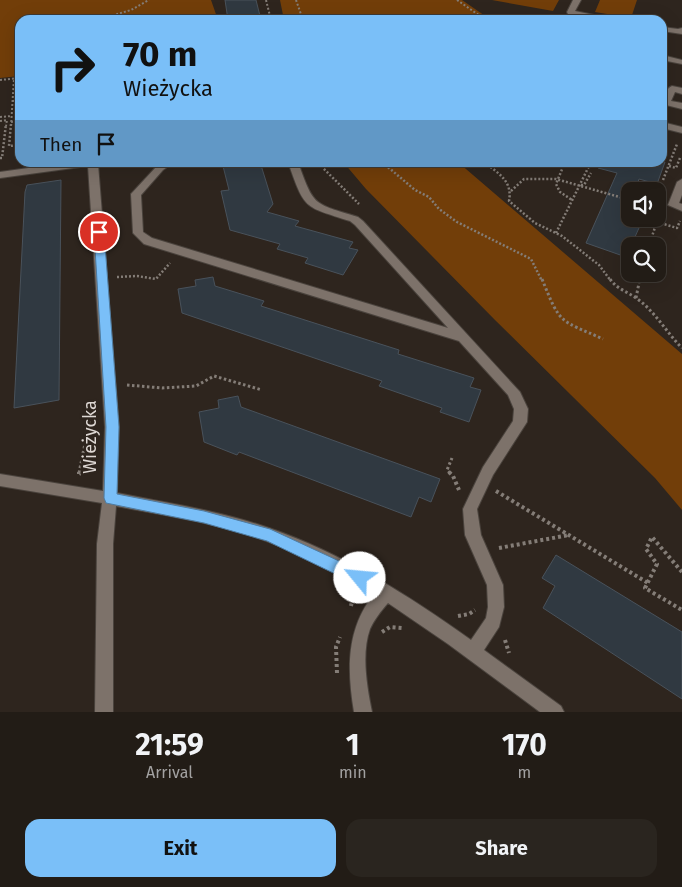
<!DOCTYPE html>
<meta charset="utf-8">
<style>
body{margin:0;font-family:"Fira Sans",sans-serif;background:#2a251f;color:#f1f3f6;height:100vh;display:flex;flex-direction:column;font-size:19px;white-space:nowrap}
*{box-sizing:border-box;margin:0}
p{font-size:16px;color:#a2a1a1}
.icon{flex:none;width:28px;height:28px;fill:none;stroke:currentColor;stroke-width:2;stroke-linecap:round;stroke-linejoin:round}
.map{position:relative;height:712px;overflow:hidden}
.panel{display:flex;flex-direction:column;background:#221c16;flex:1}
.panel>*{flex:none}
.top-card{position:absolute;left:15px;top:15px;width:652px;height:152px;border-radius:15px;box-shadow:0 5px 20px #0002,0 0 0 1px #3f3a35;background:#7abff8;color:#111;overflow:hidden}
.tools{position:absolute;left:621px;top:182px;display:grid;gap:10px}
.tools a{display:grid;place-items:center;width:45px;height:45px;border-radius:10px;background:#221c16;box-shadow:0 5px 20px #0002,0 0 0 1px #3f3a35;font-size:25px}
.pin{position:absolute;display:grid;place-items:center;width:42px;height:42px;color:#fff;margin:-21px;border:2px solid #fff;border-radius:50%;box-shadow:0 1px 5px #0007}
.me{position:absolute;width:55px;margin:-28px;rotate:298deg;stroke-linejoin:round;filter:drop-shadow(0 0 4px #0008)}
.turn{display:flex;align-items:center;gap:18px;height:105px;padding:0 25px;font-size:22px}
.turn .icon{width:65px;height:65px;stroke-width:2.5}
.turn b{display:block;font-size:35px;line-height:42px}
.then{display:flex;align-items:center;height:48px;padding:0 25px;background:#0003;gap:10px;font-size:19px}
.eta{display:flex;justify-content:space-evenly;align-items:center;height:85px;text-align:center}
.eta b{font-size:30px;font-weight:700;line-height:35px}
.action{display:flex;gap:10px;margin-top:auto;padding:10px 25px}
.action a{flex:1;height:58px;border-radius:15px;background:#7abff8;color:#111;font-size:20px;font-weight:700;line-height:58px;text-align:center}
.action a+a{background:#2a251f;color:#f1f3f6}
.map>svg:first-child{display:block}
</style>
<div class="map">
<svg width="682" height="712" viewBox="0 0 682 712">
<rect width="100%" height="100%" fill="#2e251e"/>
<!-- green -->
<path fill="#723e09" d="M0,0H211L218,20H118L109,17L101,20H20V76L0,78Z
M280,0H462L491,20H284Z
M492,0H559L553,11Z
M600,0H637L631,18L595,12Z
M344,163H459L682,354V510L655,478L495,320L366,189Z"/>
<!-- building -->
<path fill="#303941" stroke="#49525b" d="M225,0H256L261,20H228Z
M246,162H260L273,204L267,212L299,221L295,226L353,242L349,248L358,250L343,275L305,263L308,258L277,249L280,244L230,230L221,191L229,190L223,166Z
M599,162H665L657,184L639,179L635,191H630V203L624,219H643L626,257L586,243L617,173L598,168Z
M61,180L59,400L14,408L25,192L27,185Z
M213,277L215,286L264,301L261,306L399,350L398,354L474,378L470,387L481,390L469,422L440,412L442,408L379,386L382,381L182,313L178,289L196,286L195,280Z
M238,396L241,407L440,479L431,502L419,497L411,517L239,452L237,455L204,442L199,412L219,408L218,400Z
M556,555L682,632V699L543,608L555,586L542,578Z"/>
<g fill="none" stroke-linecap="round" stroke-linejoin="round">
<!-- minor casing -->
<g stroke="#4a433d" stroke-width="2">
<path id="minor" d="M573,0H581L575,11L618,20H602L568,14L567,12Z
M662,27L678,29L682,28V34L662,31Z
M662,55L682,60V64L662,60Z
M672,86L682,88V94L675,92L671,101L682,103V109L662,104C662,99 666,88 672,86Z
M662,122L682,127V133L662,128Z
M71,162H101L98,164L119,427L117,493C168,503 220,511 269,528C342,553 408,595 471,640L486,618L488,607L487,585L465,535L463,509L483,467L513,421L514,409L508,395L459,341L144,244L133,233L131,194L157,166L162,162H174L163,170L141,195L143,232L152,238L448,328L355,225L350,221C303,206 305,210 288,162H298C314,207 313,203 358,217L363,221L520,392L528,409L527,422L493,475L477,509L481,535L503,585L504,607L499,627L484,650L561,706L564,712H540L448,644L388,603C381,611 374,620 370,629C361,654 367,687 372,712H354C347,670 346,629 374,594C340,574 306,556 269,542C220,523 167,516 116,506L113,544V712H95L97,544L102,503L0,486V474L103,491L105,427L88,166L0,178V172Z
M682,179V195L679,203L682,204V211L668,205L677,182Z"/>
</g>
<!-- path-far3 -->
<path stroke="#847d77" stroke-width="2" stroke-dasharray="2 2" stroke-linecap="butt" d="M266,0L271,20
M296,0L303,20
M457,0L486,20
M97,20L131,10L149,0
M0,80L20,78
M13,101L20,100
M0,117L12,116
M0,121L7,120L6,126
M11,122L20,121
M11,126L14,78"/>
<!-- path-far2 -->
<path stroke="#847d77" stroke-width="2.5" stroke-dasharray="2 2" stroke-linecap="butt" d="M11,124L9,146L20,145
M0,158H2L6,124
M320,162L323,168L359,204
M382,162L415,190L429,197L439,209L457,222L531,259L542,281
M484,162C498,173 513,181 509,201L535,223L562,236L599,265L611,281
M565,162L556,184L560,192L572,200
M669,166L676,168L680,158H682
M663,180L677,144
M581,185H584L591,173
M511,191L524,179H556L630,200
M657,222L677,228L680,221
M556,233L591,162
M639,239L658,245
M650,242L659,216L658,213
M117,277L137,276L156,279L170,263"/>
<!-- path-far1 -->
<path stroke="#847d77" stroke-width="3" stroke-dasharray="2.5 2.5" stroke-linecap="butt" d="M542,279C561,326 559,319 603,339
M610,279C617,289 626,291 636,298C655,311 666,332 682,348
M636,298L639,283
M127,385L162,388L196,386L214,376L262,390
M79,473L91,414
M80,473L93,466
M450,473L447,470L452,458"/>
<!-- path -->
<path stroke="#847d77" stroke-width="4" stroke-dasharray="3 3" stroke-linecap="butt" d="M449,472L453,476L459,490
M79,474V472
M79,474L82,472
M496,491L648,583
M499,548L569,535
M682,572L652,537L646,549L657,564L645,588L682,610
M347,593L352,601L351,606
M458,616L469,614L475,610
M382,632L390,627L402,628
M505,640L509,653
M337,673L336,647L340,637"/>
<!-- minor -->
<use href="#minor" fill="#7d726a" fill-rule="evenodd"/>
</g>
<!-- route -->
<path fill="#7abff8" stroke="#4f7ca1" d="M99,229L104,232L119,427L117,494L204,511L270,529L365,573L367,578L365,583L360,585L354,583L267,541L204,523L106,503L104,498L106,427L94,232Z"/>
<g text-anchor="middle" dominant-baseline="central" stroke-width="5" stroke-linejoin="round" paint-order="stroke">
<!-- street labels -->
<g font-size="18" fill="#ded8d4" stroke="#2e251e">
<text transform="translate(90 437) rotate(-90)">Wieżycka</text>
</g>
</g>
</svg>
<div class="tools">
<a><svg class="icon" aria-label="sound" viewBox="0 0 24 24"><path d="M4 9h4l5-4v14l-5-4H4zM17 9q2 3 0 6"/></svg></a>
<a><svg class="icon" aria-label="search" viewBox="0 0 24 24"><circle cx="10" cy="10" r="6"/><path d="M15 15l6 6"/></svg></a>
</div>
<div class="pin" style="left:99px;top:232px;background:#d93025"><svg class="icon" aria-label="arrive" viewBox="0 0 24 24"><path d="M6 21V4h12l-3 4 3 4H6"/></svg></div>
<svg class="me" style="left:360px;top:578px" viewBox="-20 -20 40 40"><circle r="19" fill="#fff"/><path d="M0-13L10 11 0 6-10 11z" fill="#7abff8"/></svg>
<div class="top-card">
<div class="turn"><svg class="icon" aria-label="right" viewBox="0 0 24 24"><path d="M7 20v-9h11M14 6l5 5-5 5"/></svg><div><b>70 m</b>Wieżycka</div></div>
<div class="then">Then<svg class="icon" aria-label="arrive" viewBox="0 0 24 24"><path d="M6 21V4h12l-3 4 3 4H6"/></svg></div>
</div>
</div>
<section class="panel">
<div class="eta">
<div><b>21:59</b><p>Arrival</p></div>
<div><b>1</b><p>min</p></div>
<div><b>170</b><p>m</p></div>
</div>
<div class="action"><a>Exit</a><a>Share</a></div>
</section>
